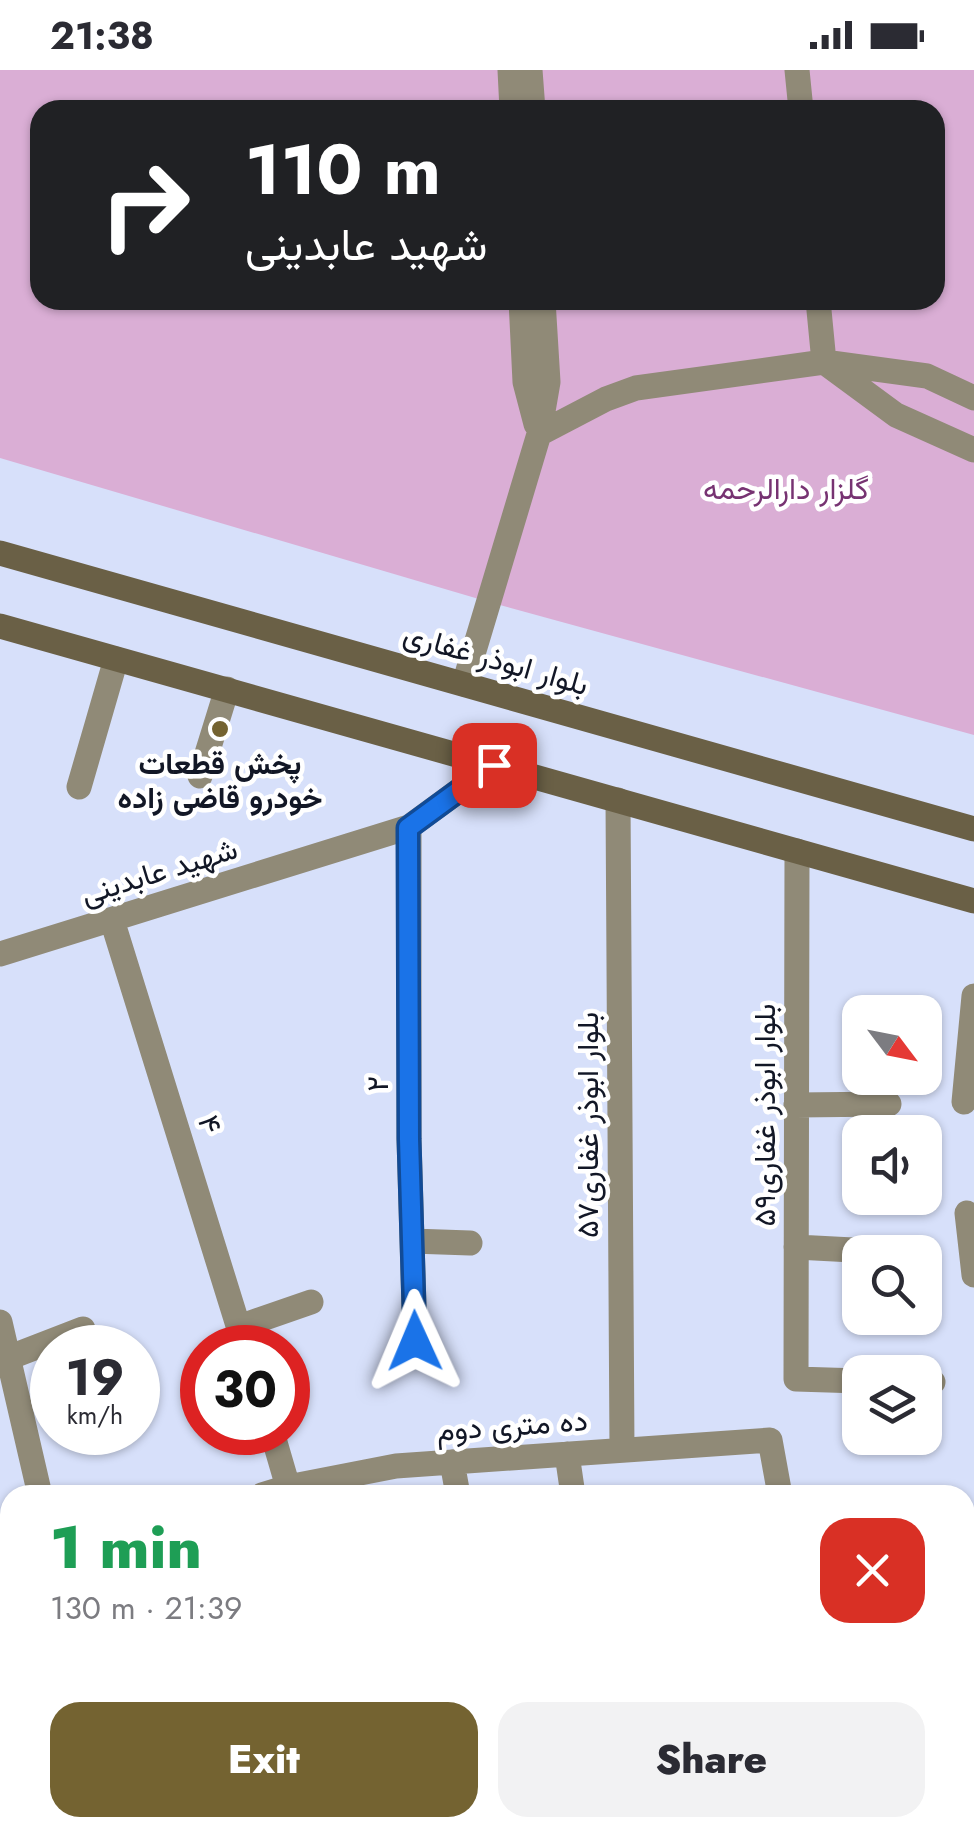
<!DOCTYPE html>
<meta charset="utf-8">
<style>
body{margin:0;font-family:Jost,Vazirmatn,sans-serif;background:#f2f2f3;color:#2b2b33;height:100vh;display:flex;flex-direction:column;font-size:38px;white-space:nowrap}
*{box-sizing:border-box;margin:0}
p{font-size:32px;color:#7c7c81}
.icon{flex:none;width:55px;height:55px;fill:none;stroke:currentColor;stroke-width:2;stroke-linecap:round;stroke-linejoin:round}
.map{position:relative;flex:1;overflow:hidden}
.sheet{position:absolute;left:0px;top:1415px;width:975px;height:352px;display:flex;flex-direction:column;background:#fff;border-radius:30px 30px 0 0;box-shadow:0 2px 8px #0004}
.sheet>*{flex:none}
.hud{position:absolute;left:30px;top:30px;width:915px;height:210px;border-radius:30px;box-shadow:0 2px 8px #0004;background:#202124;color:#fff;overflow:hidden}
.needle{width:65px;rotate:122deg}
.fabs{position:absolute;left:842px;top:925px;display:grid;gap:20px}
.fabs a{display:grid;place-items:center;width:100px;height:100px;border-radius:20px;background:#fff;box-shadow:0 2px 8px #0004;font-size:50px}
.speed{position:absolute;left:30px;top:1255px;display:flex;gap:20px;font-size:50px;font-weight:700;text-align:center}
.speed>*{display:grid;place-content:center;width:130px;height:130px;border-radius:50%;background:#fff;box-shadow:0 2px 8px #0004;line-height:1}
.speed small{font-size:25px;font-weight:400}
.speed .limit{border:15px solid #d22;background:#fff;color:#111}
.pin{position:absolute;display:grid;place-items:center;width:85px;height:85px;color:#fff;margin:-42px;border-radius:20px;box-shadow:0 5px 15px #0006}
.me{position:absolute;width:110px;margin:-55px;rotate:359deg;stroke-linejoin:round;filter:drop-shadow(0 0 8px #0008)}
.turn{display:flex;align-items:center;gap:35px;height:210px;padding:0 50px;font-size:45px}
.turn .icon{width:130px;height:130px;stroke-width:2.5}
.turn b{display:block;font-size:70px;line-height:85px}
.round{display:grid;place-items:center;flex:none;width:105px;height:105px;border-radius:30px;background:#f2f2f3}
.head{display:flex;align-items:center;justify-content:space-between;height:170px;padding:0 50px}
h1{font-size:60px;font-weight:800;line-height:75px;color:#1e9e55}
.button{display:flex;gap:20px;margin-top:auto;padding:20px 50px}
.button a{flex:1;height:115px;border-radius:30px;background:#746331;color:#fff;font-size:40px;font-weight:800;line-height:115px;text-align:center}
.button a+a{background:#f2f2f3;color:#2b2b33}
.status{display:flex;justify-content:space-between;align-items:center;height:70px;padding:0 50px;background:#fff;direction:ltr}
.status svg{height:28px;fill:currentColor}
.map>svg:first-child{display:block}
</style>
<div class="status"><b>21:38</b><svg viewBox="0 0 49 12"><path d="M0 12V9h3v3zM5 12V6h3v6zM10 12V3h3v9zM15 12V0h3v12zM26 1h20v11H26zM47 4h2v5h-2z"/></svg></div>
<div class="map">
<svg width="974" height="1766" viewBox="0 0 974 1766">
<rect width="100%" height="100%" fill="#d7e0fa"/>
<!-- green -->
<path fill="#daaed5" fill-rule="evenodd" d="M0,0H974V665L489,532L0,388ZM40,40H935V230H40Z"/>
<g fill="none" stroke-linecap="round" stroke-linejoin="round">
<!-- minor -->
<path stroke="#908a77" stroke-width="25" d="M510,0L512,40
M530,0L533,40
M797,0L801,40
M521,230L525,312L536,354
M818,230L824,292L896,345L974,380
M539,364L606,329L636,318L824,292L927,306L974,328
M464,614L539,364L548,312L543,230
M200,706L227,619
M79,717L116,589
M618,730L622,1380
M409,757V1069L415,1271
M797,781L796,1309L860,1311
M112,850L245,1278
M0,884L409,757L494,695
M964,1032L974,926
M796,1035L889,1034
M967,1143L974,1205
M412,1171L470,1173
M796,1177L891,1182
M0,1252L40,1425
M239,1257L311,1232
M8,1288L83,1259
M925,1312H933
M272,1362L288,1417
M567,1384L573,1425
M452,1392L458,1425
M262,1425L288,1417L396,1396L770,1370L780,1425
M0,1508L10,1505
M82,1758L83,1766
M328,1758L329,1766
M521,1758L523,1766
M634,1758L636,1766
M844,1758L845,1766
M920,1766L974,1757"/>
<!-- secondary -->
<path stroke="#6a6046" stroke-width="25" d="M0,483L974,759
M0,556L974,831"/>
</g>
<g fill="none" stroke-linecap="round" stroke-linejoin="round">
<!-- route casing -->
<g stroke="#114b97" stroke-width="25">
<path id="route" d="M415,1271L409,1069L408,758L494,695"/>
</g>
<!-- route -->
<use href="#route" stroke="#1a73e8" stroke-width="18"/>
</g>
<!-- markers -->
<circle fill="#746331" stroke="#fff" stroke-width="4" cx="220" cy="659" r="10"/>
<g text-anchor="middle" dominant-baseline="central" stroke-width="9" stroke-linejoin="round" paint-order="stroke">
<!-- park labels -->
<g font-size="30" fill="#773372" stroke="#fff">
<text x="786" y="418">گلزار دارالرحمه</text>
</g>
<!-- street labels -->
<g font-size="30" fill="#121726" stroke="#fff">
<text transform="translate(496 589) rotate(16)">بلوار ابوذر غفاری</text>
<text transform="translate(159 801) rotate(-17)">شهید عابدینی</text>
<text transform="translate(377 1014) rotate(-90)">۲</text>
<text transform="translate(764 1045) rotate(-90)">بلوار ابوذر غفاری۵۹</text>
<text transform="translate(210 1054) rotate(73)">۴</text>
<text transform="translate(587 1055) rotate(-90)">بلوار ابوذر غفاری۵۷</text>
<text transform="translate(512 1355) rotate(-4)">ده متری دوم</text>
</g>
<!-- poi labels -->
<g font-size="30" font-weight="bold" fill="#121726" stroke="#fff">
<text x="220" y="693">پخش قطعات<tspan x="220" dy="34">خودرو قاضی زاده</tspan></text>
</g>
</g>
</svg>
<div class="fabs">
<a><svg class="needle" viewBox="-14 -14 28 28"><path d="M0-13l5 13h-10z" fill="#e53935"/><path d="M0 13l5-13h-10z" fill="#7c7c81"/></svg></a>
<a><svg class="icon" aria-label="sound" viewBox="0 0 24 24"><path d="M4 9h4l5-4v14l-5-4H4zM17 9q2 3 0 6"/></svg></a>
<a><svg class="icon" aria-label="search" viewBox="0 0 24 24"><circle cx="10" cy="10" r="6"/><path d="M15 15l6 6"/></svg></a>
<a><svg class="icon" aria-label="layers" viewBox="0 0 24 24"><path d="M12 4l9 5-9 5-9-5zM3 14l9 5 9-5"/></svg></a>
</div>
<div class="speed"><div>19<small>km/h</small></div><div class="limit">30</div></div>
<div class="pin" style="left:494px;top:695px;background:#d93025"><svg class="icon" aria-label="arrive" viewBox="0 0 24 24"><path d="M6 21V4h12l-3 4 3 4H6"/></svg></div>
<svg class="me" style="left:415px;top:1271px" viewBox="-20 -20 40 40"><path d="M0-17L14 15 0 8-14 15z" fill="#1a73e8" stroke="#fff" stroke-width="4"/></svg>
<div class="hud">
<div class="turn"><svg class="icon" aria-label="right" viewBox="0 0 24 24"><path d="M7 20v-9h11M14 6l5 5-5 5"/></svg><div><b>110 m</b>شهید عابدینی</div></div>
</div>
<section class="sheet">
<div class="head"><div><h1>1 min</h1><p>130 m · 21:39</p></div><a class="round" style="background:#d93025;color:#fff"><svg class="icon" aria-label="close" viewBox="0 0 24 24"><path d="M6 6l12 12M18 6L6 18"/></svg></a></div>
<div class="button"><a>Exit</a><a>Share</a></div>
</section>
</div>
